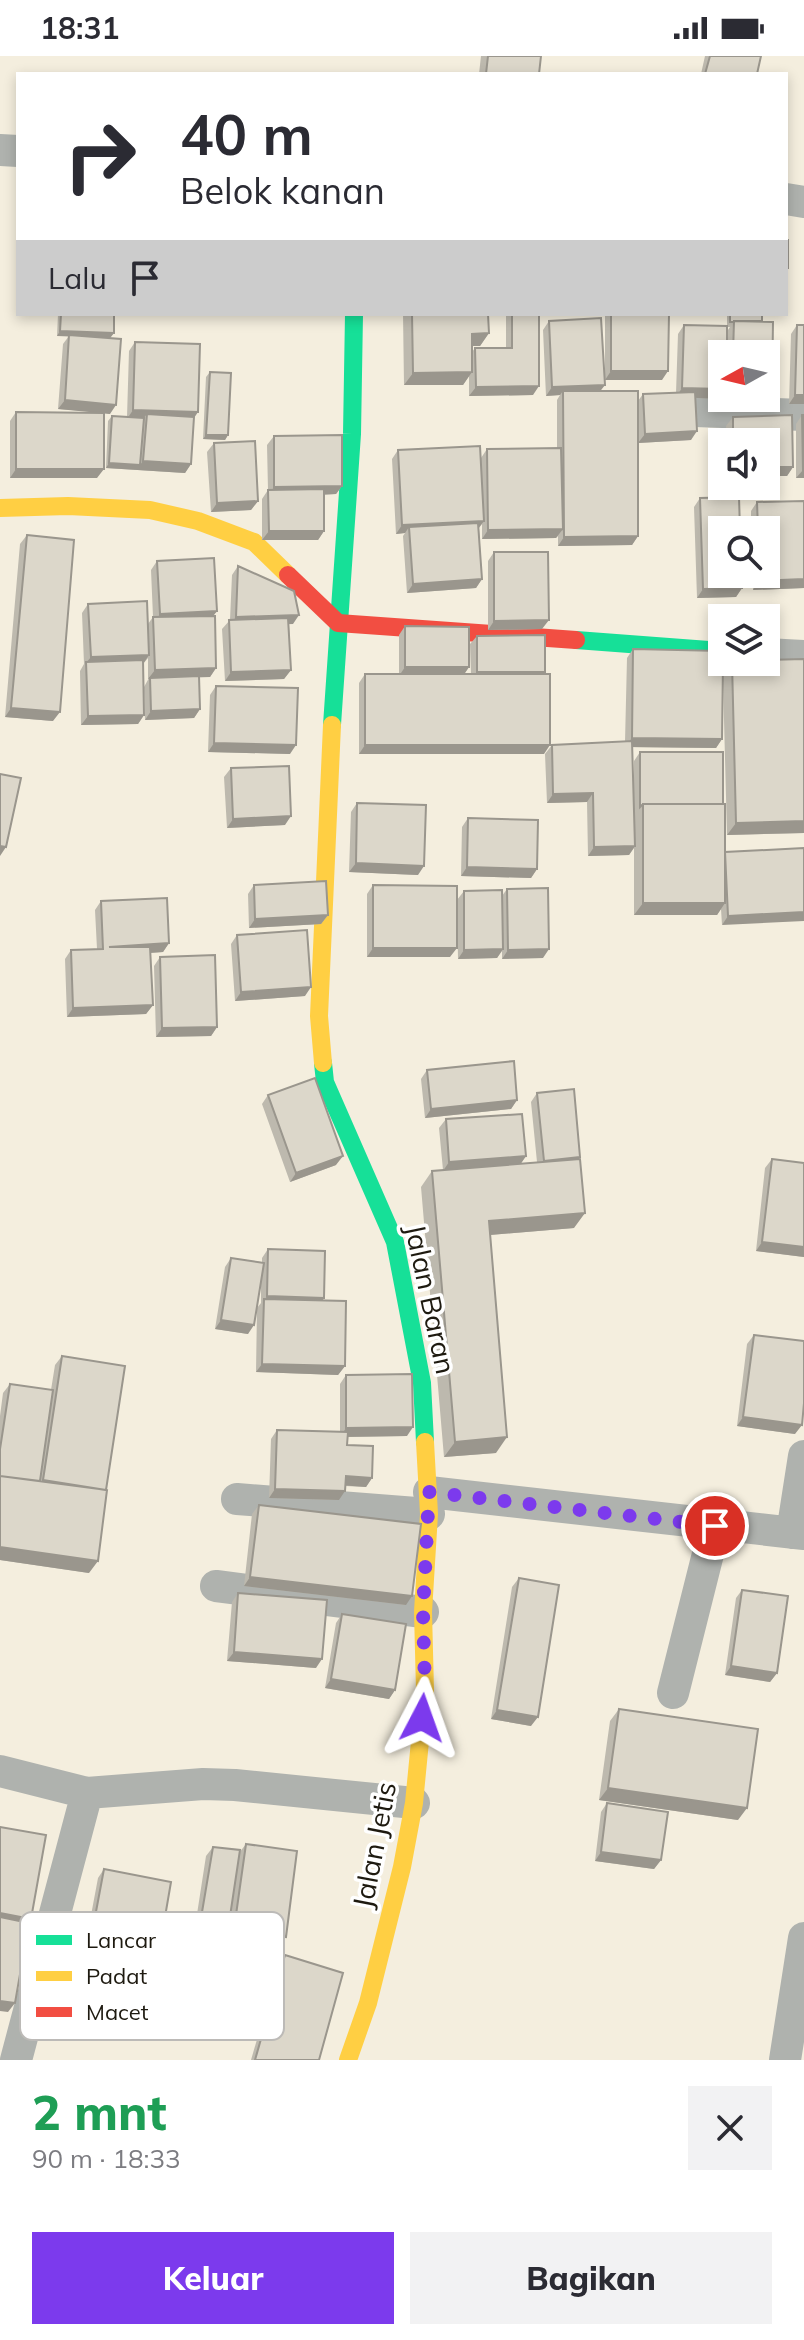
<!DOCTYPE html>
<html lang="id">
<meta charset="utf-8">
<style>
body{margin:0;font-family:Mulish,sans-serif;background:#f2f2f3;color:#2b2b33;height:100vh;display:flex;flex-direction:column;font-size:30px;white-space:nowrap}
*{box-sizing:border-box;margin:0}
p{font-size:26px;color:#7c7c81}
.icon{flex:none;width:44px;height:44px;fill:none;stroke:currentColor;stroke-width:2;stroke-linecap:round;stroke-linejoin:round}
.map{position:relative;height:2004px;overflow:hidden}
.side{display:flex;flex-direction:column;background:#fff;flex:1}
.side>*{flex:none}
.top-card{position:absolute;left:16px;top:16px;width:772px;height:244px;border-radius:0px;box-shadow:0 4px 12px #0003;background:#fff;color:#2b2b33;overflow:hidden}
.needle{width:52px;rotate:262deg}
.controls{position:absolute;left:708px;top:284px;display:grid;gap:16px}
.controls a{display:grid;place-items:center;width:72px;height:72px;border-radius:0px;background:#fff;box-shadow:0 4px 12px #0003;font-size:40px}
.pin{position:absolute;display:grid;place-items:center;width:68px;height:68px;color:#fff;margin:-34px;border:4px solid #fff;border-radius:50%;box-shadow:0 2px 8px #0007}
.me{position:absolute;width:88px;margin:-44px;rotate:4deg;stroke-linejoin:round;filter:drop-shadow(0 0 6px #0008)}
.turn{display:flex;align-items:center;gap:28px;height:168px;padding:0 32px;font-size:36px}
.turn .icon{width:104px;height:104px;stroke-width:2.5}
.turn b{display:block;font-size:56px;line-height:68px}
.then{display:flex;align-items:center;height:76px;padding:0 32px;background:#0003;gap:16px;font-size:30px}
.round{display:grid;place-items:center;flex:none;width:84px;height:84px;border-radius:0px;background:#f2f2f3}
.summary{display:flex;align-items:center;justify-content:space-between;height:136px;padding:0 32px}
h1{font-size:48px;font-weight:800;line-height:60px;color:#1e9e55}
.primary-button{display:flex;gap:16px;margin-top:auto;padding:16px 32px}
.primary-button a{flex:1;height:92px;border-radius:0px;background:#7c3aed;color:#fff;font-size:32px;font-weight:800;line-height:92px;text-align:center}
.primary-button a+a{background:#f2f2f3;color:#2b2b33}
.status{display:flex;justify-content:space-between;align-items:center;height:56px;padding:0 40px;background:#fff;direction:ltr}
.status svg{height:22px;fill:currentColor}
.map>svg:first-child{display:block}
</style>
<div class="status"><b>18:31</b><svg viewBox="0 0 49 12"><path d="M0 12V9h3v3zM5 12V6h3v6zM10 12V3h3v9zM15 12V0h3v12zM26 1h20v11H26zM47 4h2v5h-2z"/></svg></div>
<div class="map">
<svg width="804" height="2004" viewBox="0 0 804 2004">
<rect width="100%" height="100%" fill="#f4eede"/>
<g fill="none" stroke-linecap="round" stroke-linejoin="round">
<!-- street -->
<path stroke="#afb2ae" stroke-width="32" d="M0,94L18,95
M786,143L804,146
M695,355L804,359
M766,598L804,600
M429,1436L804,1478
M237,1443L429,1458
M792,1477L804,1400
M216,1530L423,1556
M673,1637L715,1470
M0,1715L87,1737L203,1728L235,1729L414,1747
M16,2004L87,1737
M785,2004L804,1882"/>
<!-- fast -->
<path stroke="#16e098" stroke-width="18" d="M576,584L722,595
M332,669L352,378L354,258
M323,1007L325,1026L395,1186L422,1327L425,1386"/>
<!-- slow -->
<path stroke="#ffcf43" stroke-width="18" d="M0,452L68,450L150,454L198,465L254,486L288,519
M323,1007L319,960L332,669
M348,2004L368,1947L402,1811L414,1747L425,1634L423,1556L429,1458L425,1386"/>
<!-- jam -->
<path stroke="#f24e42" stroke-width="18" d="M288,519L338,567L576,584"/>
</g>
<!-- wall -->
<path fill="#bdb9ae" d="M481,0H541L539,18H479Z
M705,0H761L757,18H701Z
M58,258H114V277L110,282L90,281L110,358L104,357L97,422H10V365L16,356H98L58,353L63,288L69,280H57Z
M403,258H488L489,277L480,290H472V296L475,292H506V258H539L533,339L469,340V320L463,329H404Z
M605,258H669L662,324H605Z
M727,258H762V265L772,336L766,345L726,344V342H766V298H727L728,274L730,271H727L720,343L696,342L691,384L638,387V480L632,489L558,490V480L556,482L482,483V468L479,472L482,523L476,532L407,537L403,480L405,477L396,478L392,403L398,394L481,402L487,393L557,392V344L560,339L546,340L543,274L549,265L600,335L638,345L643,338L676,337L678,278L684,269L727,270Z
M797,269H804V348H789L791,278Z
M135,286L194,362L191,408L185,417L106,412L108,365L112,360L127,361L129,295Z
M210,316L228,379L225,384L203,383L206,321Z
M792,359L793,411L787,420H766V386H727L726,370L733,361Z
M802,359H804V422H796V368Z
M274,380L342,430L336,438L324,439V475L318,484H262V443L268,434L267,389Z
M214,387L258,445L251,454L211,456L207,396Z
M700,442L742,532L736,541L697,542L694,451Z
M804,445V532L753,534V518H766V474H751V455L757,446Z
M27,479L53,665L5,661L20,488Z
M494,496L542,573L488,574V505Z
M157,505L217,555L213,560L216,612L210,621H199L200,653L194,662L145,664L144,631L149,622L148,623V602L143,608L144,659L138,668L81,669L80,615L84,608L82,557L88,548L148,568L153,561L151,514Z
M238,510L293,568H289L291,614L284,623L225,625L222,573L230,564L232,519Z
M405,570L469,611L464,618H471L470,588L477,580L544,618V698H359V627L365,618H399V579Z
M633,593L723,616L730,606H766L804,777L727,779L723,625L722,683L716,692L632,691L634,742V705L640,696L723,748L725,796L804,792L722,869L721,853L717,859H634V792L629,799L588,800L587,746L547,747L545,698L552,689L625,686L627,602Z
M216,630L290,698L208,696L210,639Z
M231,712L285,769L227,772L224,721Z
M357,747L418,819L349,816L351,756Z
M468,762L537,813L531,822L461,820L462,771Z
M254,829L328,859L321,868L249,872L248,838Z
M373,829L450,901H367V838Z
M507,833L543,902L502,903V895L497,902L458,903L457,844L464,835L502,840Z
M101,845L169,887L163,896L150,897L153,949L146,958L67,961L65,903L71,894L97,893L95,854Z
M237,879L305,940L235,945L231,888Z
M160,901L217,971L211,980L156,981L154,910Z
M427,1014L517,1044L511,1053L425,1062L421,1023Z
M537,1037L579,1103L574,1172L490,1179L496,1397L444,1401L421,1131L432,1115L443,1114L439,1072L446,1063L526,1100L520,1108L537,1106L531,1046Z
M268,1039L336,1109L290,1126L262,1048Z
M772,1103L804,1107V1201L756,1195L765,1112Z
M268,1193L324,1242L323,1244L345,1310L338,1319L256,1316L257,1252L261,1247V1221L248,1278L215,1273L225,1211L231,1202L262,1206V1202Z
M754,1279L795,1378L737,1370L747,1288Z
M62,1300L89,1517L0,1504V1360L3,1337L10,1328L51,1334L55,1309Z
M346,1319L407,1380L347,1381V1389L372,1422L366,1431L345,1430L339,1444L269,1442L271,1383L277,1374L340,1376V1328Z
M259,1449L406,1549L244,1530L252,1458Z
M519,1522L531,1670L491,1663L512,1531Z
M742,1534L777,1617L770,1626L725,1619L736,1542Z
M238,1537L316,1612L227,1605L232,1546Z
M342,1558L395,1634L389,1643L325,1632L336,1567Z
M619,1653L738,1764L599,1744L610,1665Z
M607,1747L661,1804L654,1813L595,1805L601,1756Z
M246,1788L279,1890L227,1882L239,1797Z
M213,1791L229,1867L223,1876L195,1871L206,1800Z
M104,1813L160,1890L153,1899L86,1886L98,1822Z
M285,1899L319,2004H251L279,1908Z"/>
<!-- shaded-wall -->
<path fill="#9a968d" d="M60,275L114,277L110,282L57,280Z
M489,277L480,290H463L472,278Z
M611,315H668L662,324H605Z
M472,316L463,329H404L413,317Z
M605,329L598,338L563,335L560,339L546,340L552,331Z
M539,330L533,339L469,340L476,331Z
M682,332L722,333V340L720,343L676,341Z
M766,336H772L766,345L726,344L727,342H766Z
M795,339H804V348H789Z
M65,344L116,349L110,358L58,353Z
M133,354L198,356L192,365L147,358L143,363H127Z
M697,375L691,384L638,387L645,378Z
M206,379H228L225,384L203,383Z
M143,405L191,408L185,417L106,412L109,407L140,409Z
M766,411H793L787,420H766Z
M16,413H104L97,422H10Z
M803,414H804V422H796Z
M342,430L336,438L268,440L274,431Z
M258,445L251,454L211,456L217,447Z
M484,465L477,474L409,471L405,477L396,478L402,469Z
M563,473L556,482L482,483L488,474Z
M269,475H324L318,484H262Z
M638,480L632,489L558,490L564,481Z
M482,523L476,532L407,537L413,528Z
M804,523V532L753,534L759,525Z
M742,532L736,541L697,542L703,533Z
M217,555L210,564L154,567L160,558Z
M299,559L293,568L229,570L236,561Z
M549,564L542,573L488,574L494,565Z
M149,599L143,608L86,607L91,601Z
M405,611H469L463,620H399Z
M216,612L210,621L148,623L155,614Z
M291,614L284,623L225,625L231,616Z
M477,616H545L539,625H471Z
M11,652L60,656L53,665L5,661Z
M200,653L194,662L145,664L151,655Z
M144,659L138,668L81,669L88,660Z
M632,682L722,683L716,692L625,691Z
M214,687L296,689L290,698L208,696Z
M365,689H550L544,698H359Z
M593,737L587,746L547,747L553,738Z
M291,760L285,769L227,772L233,763Z
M804,765V777L727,779L736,767Z
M0,790L6,791L0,800Z
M635,790L629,799L588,800L594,791Z
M356,807L424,810L418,819L349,816Z
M467,811L537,813L531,822L461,820Z
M643,847H725L717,859H634Z
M804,856V865L722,869L728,860Z
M328,859L321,868L249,872L255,863Z
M169,887L163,896L103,900L109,891Z
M373,892H457L450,901H367Z
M503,893L497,902L458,903L464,894Z
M549,893L543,902L502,903L508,894Z
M311,931L305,940L235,945L241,936Z
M153,949L146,958L67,961L73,952Z
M217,971L211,980L156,981L162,972Z
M517,1044L511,1053L425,1062L431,1053Z
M343,1100L336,1109L290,1126L296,1117Z
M526,1100L520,1109L443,1115L449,1106Z
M585,1157L574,1172L478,1180L489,1165Z
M762,1186L804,1191V1201L756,1195Z
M267,1240L324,1242L318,1251L264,1245Z
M221,1264L254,1269L248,1278L215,1273Z
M262,1308L345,1310L338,1319L256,1316Z
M743,1361L802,1369L795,1378L737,1370Z
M413,1371L407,1380L340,1381L346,1372Z
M507,1381L496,1397L444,1401L455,1386Z
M346,1420L372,1422L366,1431L339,1429Z
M275,1433L345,1435L339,1444L269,1442Z
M0,1491L98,1505L89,1517L0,1504Z
M250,1521L412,1540L406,1549L244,1530Z
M234,1596L322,1603L316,1612L227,1605Z
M731,1610L777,1617L770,1626L725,1619Z
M331,1623L395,1634L389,1643L325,1632Z
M497,1654L538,1661L531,1670L491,1663Z
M608,1732L747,1752L738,1764L599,1744Z
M601,1796L661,1804L654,1813L595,1805Z
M0,1857L31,1863L23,1876L0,1871Z
M201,1862L229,1867L223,1876L195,1871Z
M234,1873L286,1881L279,1890L227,1882Z
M92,1877L160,1890L153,1899L86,1886Z
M0,1945L15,1947L8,1956L0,1955Z"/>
<!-- building -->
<path fill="#dcd7ca" stroke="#9a968d" stroke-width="2" d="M488,0H541L539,18H486Z
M710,0H761L757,18H705Z
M786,184H788V212H786Z
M61,258H114V277L60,275Z
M412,258H488L489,277L472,278V316L413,317Z
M512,258H539V330L476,331L475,292H512Z
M611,258H669L668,315H611Z
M730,258H762V265H734V266H730Z
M601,262L605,329L552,331L549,265Z
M734,265L773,266L772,336H766V298H733Z
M684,269L727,270V298H722V333L682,332Z
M797,269H804V339H795Z
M69,279L121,283L116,349L65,344Z
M135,286L200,288L198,356L133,354Z
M210,316L231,317L228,379H206Z
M563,335H638V480L564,481Z
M695,336L697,375L645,378L643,338Z
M16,356L104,357V413H16Z
M147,358L194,361L191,408L143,405Z
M792,359L793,411H766V386H733V361Z
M802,359H804V414H803Z
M112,360L144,362L140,409L109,407Z
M342,379V430L274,431V380Z
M255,385L258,445L217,447L214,387Z
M480,390L484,465L402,469L398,394Z
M561,392L563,473L488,474L487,393Z
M324,433V475H269L268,434Z
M739,441L740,474H722V518H742V532L703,533L700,442Z
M804,445V523L759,525V518H766V474H758L757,446Z
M478,467L482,523L413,528L409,471Z
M27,479L74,484L60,656L11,652Z
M494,496H548L549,564L494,565Z
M214,502L217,555L160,558L157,505Z
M238,510L294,535L299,559L236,561Z
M147,545L149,599L91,601L88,548Z
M215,560L216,612L155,614L153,561Z
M288,562L291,614L231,616L229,564Z
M405,570L469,571V611H405Z
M545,579V616H477V580Z
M633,593L722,595V606H723L722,683L632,682Z
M804,603V765L736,767L732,606H766V604Z
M143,604L144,659L88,660L86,606Z
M365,618H550V689H365Z
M199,620L200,653L151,655L150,622Z
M216,630L298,632L296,689L214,687Z
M632,685L635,790L594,791L593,737L553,738L552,689Z
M640,696H723V748H643L640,751Z
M289,710L291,760L233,763L231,712Z
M0,718L21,722L6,791L0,790Z
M357,747L426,749L424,810L356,807Z
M643,748H725V847H643Z
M468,762L538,764L537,813L467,811Z
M804,792V856L728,860L725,796Z
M326,825L328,859L255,863L254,829Z
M373,829L457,830V892H373Z
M548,832L549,893L508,894L507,833Z
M502,834L503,893L464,894V835Z
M167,842L169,887L109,891H150L153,949L73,952L71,894L103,893L101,845Z
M307,874L311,931L241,936L237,879Z
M215,899L217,971L162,972L160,901Z
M514,1005L517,1044L431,1053L427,1014Z
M315,1022L343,1100L296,1117L268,1039Z
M574,1033L580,1101L544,1105L537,1037Z
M522,1058L526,1100L449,1106L446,1063Z
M580,1103L585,1157L489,1165L507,1381L455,1386L432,1115Z
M772,1103L804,1107V1191L762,1186Z
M268,1193L325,1195L324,1242L267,1240Z
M231,1202L264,1207L254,1269L221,1264Z
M264,1243L346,1245L345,1310L262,1308Z
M754,1279L804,1285V1347L802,1369L743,1361Z
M62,1300L125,1310L106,1434L43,1424Z
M412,1318L413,1371L346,1372V1319Z
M10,1328L53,1334L40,1425L0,1420V1393Z
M277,1374L348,1376L347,1389L373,1390L372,1422L346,1420L345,1435L275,1433Z
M0,1420L107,1434L98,1505L0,1491Z
M259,1449L421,1468L412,1540L250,1521Z
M519,1522L559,1529L538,1661L497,1654Z
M742,1534L788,1540L777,1617L731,1610Z
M238,1537L327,1544L322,1603L234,1596Z
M342,1558L406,1568L395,1634L331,1623Z
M619,1653L758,1673L747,1752L608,1732Z
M607,1747L668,1756L661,1804L601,1796Z
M0,1771L46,1779L31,1863L0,1857Z
M246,1788L297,1795L286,1881L234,1873Z
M213,1791L240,1794L229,1867L201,1862Z
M104,1813L171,1826L160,1890L92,1877Z
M0,1861L29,1867L15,1947L0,1945Z
M285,1899L343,1917L319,2004H255Z"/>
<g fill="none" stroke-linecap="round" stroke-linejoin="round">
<!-- route -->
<path stroke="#7c3aed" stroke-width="14" stroke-dasharray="0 25.2" d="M422,1662L425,1634L423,1556L429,1436L715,1470"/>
</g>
<g text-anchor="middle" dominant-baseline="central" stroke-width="7" stroke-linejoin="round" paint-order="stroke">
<!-- street labels -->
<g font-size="28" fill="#1e1a10" stroke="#fff">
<text transform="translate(431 1243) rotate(78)">Jalan Baran</text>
<text transform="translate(374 1789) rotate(-79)">Jalan Jetis</text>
</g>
</g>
<!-- legend -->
<rect x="20" y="1856" width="264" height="128" rx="12" fill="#fff" stroke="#bcbab7" stroke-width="2"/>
<rect x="36" y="1879" width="36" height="10" fill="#16e098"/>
<rect x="36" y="1915" width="36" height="10" fill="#ffcf43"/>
<rect x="36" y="1951" width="36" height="10" fill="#f24e42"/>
<g font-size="22" fill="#1e1a10">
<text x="86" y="1892">Lancar</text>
<text x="86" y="1928">Padat</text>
<text x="86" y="1964">Macet</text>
</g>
</svg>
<div class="controls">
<a><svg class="needle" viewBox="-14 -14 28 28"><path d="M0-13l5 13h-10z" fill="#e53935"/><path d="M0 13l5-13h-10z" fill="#7c7c81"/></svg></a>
<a><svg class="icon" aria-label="sound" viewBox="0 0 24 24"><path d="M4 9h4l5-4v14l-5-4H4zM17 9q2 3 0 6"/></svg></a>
<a><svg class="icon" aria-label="search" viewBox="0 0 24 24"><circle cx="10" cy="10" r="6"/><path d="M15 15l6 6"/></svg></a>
<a><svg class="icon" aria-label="layers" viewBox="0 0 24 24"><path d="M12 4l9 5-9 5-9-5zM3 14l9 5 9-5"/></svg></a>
</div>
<div class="pin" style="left:715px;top:1470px;background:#d93025"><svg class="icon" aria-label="arrive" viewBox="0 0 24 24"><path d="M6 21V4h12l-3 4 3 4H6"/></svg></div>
<svg class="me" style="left:422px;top:1662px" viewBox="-20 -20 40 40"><path d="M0-17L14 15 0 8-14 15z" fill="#7c3aed" stroke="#fff" stroke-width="4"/></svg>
<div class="top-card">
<div class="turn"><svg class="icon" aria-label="right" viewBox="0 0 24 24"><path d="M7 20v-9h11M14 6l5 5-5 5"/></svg><div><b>40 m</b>Belok kanan</div></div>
<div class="then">Lalu<svg class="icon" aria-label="arrive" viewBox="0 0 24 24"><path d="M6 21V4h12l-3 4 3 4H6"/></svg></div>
</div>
</div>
<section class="side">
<div class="summary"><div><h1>2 mnt</h1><p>90 m · 18:33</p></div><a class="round"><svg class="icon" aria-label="close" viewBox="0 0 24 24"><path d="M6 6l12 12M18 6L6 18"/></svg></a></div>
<div class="primary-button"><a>Keluar</a><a>Bagikan</a></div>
</section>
